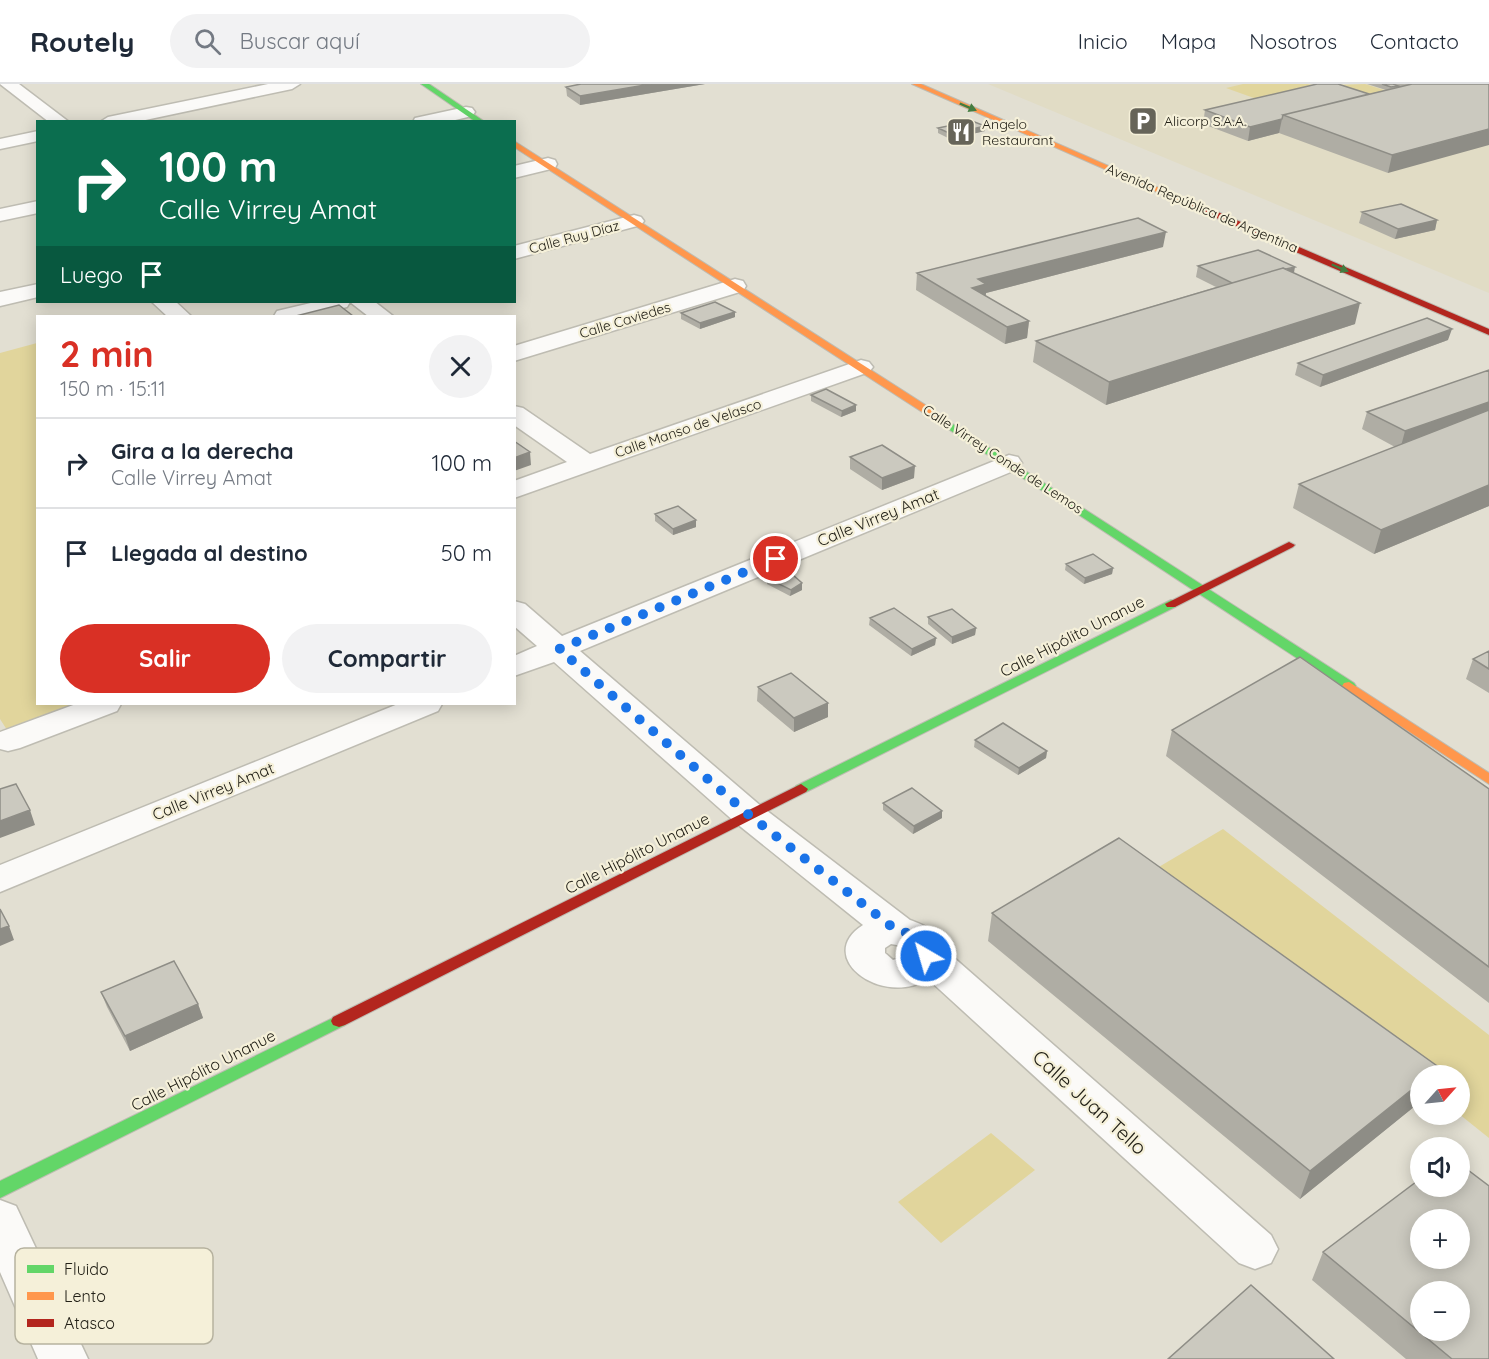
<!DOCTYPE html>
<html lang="es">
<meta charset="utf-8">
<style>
body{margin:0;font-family:Quicksand,sans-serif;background:#f2f2f3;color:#1f2937;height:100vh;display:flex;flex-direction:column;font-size:22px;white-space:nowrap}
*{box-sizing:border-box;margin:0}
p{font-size:20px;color:#747a83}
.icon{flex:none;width:33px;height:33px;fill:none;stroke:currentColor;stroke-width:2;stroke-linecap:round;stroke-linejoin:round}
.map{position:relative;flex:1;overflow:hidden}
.details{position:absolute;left:36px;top:231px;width:480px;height:390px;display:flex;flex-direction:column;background:#fff;border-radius:0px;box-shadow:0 3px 15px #0003}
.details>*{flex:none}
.hud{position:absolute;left:36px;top:36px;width:480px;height:183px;border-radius:0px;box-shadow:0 3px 15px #0003;background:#0b6e4f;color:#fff;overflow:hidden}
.needle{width:39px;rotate:63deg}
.tools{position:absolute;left:1410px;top:981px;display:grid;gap:12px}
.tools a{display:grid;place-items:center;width:60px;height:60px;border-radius:50%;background:#fff;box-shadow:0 3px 15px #0003;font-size:30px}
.pin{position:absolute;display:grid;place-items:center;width:51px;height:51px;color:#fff;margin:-26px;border:3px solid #fff;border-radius:50%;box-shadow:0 2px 6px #0007}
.me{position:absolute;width:66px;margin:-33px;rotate:322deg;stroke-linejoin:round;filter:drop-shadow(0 0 4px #0008)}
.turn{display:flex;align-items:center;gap:21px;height:126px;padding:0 24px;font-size:27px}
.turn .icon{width:78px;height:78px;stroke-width:2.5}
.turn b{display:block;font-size:42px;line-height:51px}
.then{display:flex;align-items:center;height:57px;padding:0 24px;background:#0003;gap:12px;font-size:22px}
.round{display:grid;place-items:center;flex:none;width:63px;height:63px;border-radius:32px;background:#f2f2f3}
.head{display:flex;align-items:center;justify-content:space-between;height:102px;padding:0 24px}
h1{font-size:36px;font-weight:700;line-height:45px;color:#d93025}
.cta{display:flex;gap:12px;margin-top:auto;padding:12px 24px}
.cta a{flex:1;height:69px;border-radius:36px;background:#d93025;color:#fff;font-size:24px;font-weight:700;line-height:69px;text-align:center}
.cta a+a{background:#f2f2f3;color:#1f2937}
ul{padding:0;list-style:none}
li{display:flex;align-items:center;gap:18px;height:90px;padding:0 24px;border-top:2px solid #e0e1e3}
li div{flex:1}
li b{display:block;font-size:22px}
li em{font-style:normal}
header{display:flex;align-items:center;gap:36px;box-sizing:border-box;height:84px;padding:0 30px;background:#fff;border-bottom:2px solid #e0e1e3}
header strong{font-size:28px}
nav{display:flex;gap:33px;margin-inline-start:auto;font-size:21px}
.search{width:420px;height:54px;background:#f2f2f3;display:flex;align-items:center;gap:15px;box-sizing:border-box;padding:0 21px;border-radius:33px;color:#747a83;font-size:22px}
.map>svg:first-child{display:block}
</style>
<header>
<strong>Routely</strong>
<div class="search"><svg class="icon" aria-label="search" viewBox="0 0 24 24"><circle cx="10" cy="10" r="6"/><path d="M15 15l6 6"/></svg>Buscar aquí</div>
<nav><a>Inicio</a><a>Mapa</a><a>Nosotros</a><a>Contacto</a></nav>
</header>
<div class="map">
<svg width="1489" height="1275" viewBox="0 0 1489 1275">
<rect width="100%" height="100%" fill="#e2dfd2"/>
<!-- built -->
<path fill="#e1dcc5" d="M988,0H1489V209Z"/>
<!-- green -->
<path fill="#e1d59c" d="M1243,0H1308L1315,2L1365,0L1397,10L1437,0L1469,2L1371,26L1327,11L1276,22L1226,4Z
M37,259L38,620H86L9,649L0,635V269Z
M1223,745L1489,951V1054L1459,1030L1460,992H1420L1152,787Z
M991,1049L1035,1086L941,1159L898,1118Z"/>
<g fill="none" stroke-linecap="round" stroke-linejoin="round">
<!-- street casing -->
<g stroke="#bebcb2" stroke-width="3">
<path id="street" d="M0,0H19L69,38H49Z
M268,0H300L292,5L136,38H100L108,33Z
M466,23L472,24L475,28L472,32L447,38H413L415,34Z
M38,47V57L0,65V55Z
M548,74L555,76L557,80L555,84L514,94V82Z
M38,117V129L0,137V125Z
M634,131L641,133L644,137L641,141L514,175V162Z
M735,195L743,197L746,202L743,207L514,277V262Z
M38,200V213L0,222V208Z
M152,218H176L191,232H167Z
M315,218H375L393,232H368L350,218L347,223L309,232H274L277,227Z
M861,276L869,278L873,283L869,288L514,414V397L567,378L514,341V322L523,324L590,370Z
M1009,371L1018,373L1022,379L1018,385L580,567L762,723L910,836C926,842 939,847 944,865L1271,1151L1278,1165L1271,1179L1255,1185L1239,1179L928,895C882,924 813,873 863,841L736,739L554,578L514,592V572L537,562L514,542V517L525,520L562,552ZM891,860L902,862L905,866V872L893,876L885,869V864Z
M76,620H121L117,627L20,664L8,667L0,665V648Z
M398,620H442L438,627L0,808V781Z
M0,1116L16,1122L88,1275H38L0,1188Z"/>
</g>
<!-- fast casing -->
<g stroke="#bebcb2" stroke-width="2">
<path id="fast" d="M421,0H429L485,38H476Z
M937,330L1354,599L1356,602L1354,605H1344L933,335V331Z
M1171,516L1175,517L1177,520L1175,523L806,708H796L794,705L796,702Z
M339,931L345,933L347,937L345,941L0,1114V1097Z"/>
</g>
<!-- slow casing -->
<g stroke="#bebcb2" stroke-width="2">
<path id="slow" d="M912,0H921L1191,118L1184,120Z
M514,57L941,331L942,333L937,336L933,335L514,63Z
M1349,598L1489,689V700L1344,605L1342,602L1344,599Z"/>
</g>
<!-- jam casing -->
<g stroke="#bebcb2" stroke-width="2">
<path id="jam" d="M1184,116H1190L1489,245V251L1184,120Z
M1289,458L1295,461L1293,463L1175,523H1167L1165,520Z
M801,700L808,705L806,708L345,941L339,943L333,941L331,937L333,933Z"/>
</g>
<!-- street -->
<use href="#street" fill="#fbfaf8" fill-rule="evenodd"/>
<!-- fast -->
<use href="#fast" fill="#63d668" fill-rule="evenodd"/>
<!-- slow -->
<use href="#slow" fill="#ff974d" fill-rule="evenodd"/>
<!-- jam -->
<use href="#jam" fill="#b3261e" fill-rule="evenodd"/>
</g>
<!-- wall -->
<path fill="#afada4" d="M581,0H705L580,21L567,12L566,3Z
M1367,0H1489L1388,89L1279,49L1248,57L1203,40L1205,26L1369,10L1386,6Z
M938,44L985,47L950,55L938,49Z
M1362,128L1437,136L1435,146L1395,155L1359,139Z
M1163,163L986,209L985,212L1029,237L1027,254L1005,260L916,206L917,189Z
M1198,182L1294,189L1355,240L1106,321L1033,278L1036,257L1216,203L1196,193Z
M681,229L735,233L700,245L681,235Z
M1448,256L1320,303L1295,291L1298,279Z
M1489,286V422L1374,470L1293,424L1299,400L1395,363L1362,345L1367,328Z
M811,311L856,321V327L841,333L811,317Z
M850,373L914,394L882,406L850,385Z
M655,430L696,443L673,451L655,437Z
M1066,480L1113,484L1112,490L1084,500L1065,486Z
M767,494L802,499V506L790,512L767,500Z
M928,533L976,544L975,551L952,560L928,540Z
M870,534L936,554L935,561L911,572L869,541Z
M1489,567V609L1466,595L1473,575Z
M758,603L828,633L794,648L757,617Z
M1172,646L1489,705V919L1166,672Z
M975,656L1047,667L1046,674L1018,691L974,663Z
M883,719L942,734L913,750L883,726Z
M992,829L1420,992V1018L1300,1115L988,857Z
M101,908L198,920L203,934L130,967L107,923Z
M1323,1168L1489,1275H1406L1312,1196Z"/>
<!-- shaded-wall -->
<path fill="#8e8d86" d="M651,0H705L580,21V12Z
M1282,35L1279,49L1248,57L1250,43Z
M985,42V47L950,55L951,50Z
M1489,45V61L1388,89L1392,71Z
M1437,136L1435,146L1395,155L1398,145Z
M1166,148L1163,163L986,209L985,217L972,204L978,195Z
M1295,183L1293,194L1235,200Z
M1360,219L1355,240L1106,321L1109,298Z
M735,228V233L700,245V239Z
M1029,237L1027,254L1005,260L1007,243Z
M1452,245L1448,256L1320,303L1323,291Z
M1489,318V334L1400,366L1405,347Z
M856,321V327L841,333L842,327Z
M530,368L531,381L514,387V374Z
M915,382L914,394L882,406V394Z
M1489,401V422L1374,470L1381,446Z
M696,436V443L673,451V445Z
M1113,484L1112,490L1084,500L1085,494Z
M802,499V506L790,512L791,506Z
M976,544L975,551L952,560V553Z
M936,554L935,561L911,572L912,565Z
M828,619V633L794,648V634Z
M1047,667L1046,674L1018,691L1019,684Z
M30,726L35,741L0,754V737Z
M942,727V734L913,750L914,742Z
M9,842L14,856L0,862V845Z
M198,920L203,934L130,967L125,952Z
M1440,984L1437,992H1430Z
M1420,999V1018L1300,1115L1310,1087Z"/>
<!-- building -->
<path fill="#cbc9bf" stroke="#8e8d86" stroke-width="1.5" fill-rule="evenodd" d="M581,0H651L580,12L566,3Z
M1317,0H1338L1369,10L1283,31L1282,35L1250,43L1205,26Z
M1382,0H1393L1398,2L1391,3Z
M1412,0H1489V45L1392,71L1283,31Z
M972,37L985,42L951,50L938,44Z
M1401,120L1437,136L1398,145L1362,128Z
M1138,134L1166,148L978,195L986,200L972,204L1029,237L1007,243L917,189Z
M1258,166L1295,183L1286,185L1283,184L1232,199L1198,182Z
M1283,184L1360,219L1109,298L1036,257Z
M715,218L735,228L700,239L681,229Z
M339,221L353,232H296Z
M1427,234L1452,245L1323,291L1298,279Z
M1489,286V318L1405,347L1367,328Z
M826,305L856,321L842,327L811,311Z
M1489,326V401L1381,446L1299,400Z
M514,357L530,368L514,374Z
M882,361L915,382L882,394L850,373Z
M678,422L696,436L673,445L655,430Z
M1093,470L1113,484L1085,494L1066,480Z
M785,484L802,499L791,506L767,494Z
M894,524L936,554L912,565L870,534Z
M952,525L976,544L952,553L928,533Z
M1489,567V585L1473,575Z
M1300,573L1489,705V883L1172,646Z
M791,589L828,619L794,634L758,603Z
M1003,639L1047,667L1019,684L975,656Z
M16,700L30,726L0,737V705Z
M912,704L942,727L914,742L883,719Z
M1119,754L1440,984L1430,992H1420V999L1310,1087L992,829Z
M0,825L9,842L0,845Z
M174,877L198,920L125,952L101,908Z
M1460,1080L1489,1102V1275H1452L1323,1168L1420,1095V1102H1460ZM1420,1136H1460V1174H1420ZM1420,1208H1460V1246H1420Z
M1251,1201L1334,1275H1168Z"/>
<!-- one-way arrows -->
<defs><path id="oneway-solid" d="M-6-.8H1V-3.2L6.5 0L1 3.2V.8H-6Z" transform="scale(1.5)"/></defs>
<g fill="#437c40">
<use href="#oneway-solid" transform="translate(968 23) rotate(23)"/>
<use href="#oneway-solid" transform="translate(1340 184) rotate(23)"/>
</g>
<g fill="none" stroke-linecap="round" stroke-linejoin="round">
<!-- route -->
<path stroke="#1a73e8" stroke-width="10" stroke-dasharray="0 18" d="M776,475L559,565L749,731L896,846C911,849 923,855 926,872"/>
</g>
<!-- icons -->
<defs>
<g id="parking-square" transform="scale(1.5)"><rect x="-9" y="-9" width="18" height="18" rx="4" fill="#666459" stroke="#f5f0d9"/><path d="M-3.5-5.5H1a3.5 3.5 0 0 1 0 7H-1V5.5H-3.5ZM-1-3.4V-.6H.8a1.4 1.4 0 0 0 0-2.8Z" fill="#fff"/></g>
<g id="restaurant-square" transform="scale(1.5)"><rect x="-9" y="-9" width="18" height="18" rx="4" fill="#666459" stroke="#f5f0d9"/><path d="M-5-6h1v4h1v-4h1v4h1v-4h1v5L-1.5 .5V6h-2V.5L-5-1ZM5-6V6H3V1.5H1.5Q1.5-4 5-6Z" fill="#fff"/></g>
</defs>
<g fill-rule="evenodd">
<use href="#parking-square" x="1143" y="37"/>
<use href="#restaurant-square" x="961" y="48"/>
</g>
<g text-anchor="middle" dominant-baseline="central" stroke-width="4.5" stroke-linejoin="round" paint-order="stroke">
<!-- far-poi labels -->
<g font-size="14" fill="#232118" stroke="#f5f0d9" text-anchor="start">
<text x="1164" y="37">Alicorp S.A.A.</text>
<text x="982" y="40">Angelo<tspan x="982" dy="16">Restaurant</tspan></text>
</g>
<!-- far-street labels -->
<g font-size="14" fill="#232118" stroke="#f5f0d9">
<text transform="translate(1202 124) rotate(23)">Avenida República de Argentina</text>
<text transform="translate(574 153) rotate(-15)">Calle Ruy Díaz</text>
<text transform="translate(625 236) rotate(-17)">Calle Caviedes</text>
<text transform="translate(688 344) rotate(-19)">Calle Manso de Velasco</text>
<text transform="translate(1003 375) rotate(33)">Calle Virrey Conde de Lemos</text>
</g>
<!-- street labels -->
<g font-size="16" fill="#232118" stroke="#f5f0d9">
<text transform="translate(878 433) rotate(-22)">Calle Virrey Amat</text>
<text transform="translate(1072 552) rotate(-27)">Calle Hipólito Unanue</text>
<text transform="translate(213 707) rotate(-22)">Calle Virrey Amat</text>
<text transform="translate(637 769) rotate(-27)">Calle Hipólito Unanue</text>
<text transform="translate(203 986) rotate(-27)">Calle Hipólito Unanue</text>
</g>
<!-- near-street labels -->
<g font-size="20" fill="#232118" stroke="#f5f0d9">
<text transform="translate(1090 1018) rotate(42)">Calle Juan Tello</text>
</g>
</g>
<!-- legend -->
<rect x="15" y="1164" width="198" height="96" rx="9" fill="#f5f0d9" stroke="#b6b29f" stroke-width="1.5"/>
<rect x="27" y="1181" width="27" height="8" fill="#63d668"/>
<rect x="27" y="1208" width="27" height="8" fill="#ff974d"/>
<rect x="27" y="1235" width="27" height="8" fill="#b3261e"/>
<g font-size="16" fill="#232118">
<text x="64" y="1191">Fluido</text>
<text x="64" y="1218">Lento</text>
<text x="64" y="1245">Atasco</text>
</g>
</svg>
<div class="tools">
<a><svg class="needle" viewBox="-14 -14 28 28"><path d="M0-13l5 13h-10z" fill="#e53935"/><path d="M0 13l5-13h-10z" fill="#747a83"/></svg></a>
<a><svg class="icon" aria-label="sound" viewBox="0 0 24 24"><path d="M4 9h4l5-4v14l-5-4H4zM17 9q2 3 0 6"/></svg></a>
<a>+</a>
<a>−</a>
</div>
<div class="pin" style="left:776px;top:475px;background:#d93025"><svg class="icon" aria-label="arrive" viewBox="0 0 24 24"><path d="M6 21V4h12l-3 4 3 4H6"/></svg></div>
<svg class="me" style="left:926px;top:872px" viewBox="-20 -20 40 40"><circle r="17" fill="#1a73e8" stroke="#fff" stroke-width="3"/><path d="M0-11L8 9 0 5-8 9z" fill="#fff"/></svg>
<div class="hud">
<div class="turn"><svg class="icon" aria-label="right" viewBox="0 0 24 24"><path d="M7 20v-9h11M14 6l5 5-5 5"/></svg><div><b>100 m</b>Calle Virrey Amat</div></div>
<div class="then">Luego<svg class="icon" aria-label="arrive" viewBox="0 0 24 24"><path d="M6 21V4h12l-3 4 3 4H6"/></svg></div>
</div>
<section class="details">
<div class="head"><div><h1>2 min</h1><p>150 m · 15:11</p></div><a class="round"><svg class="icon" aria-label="close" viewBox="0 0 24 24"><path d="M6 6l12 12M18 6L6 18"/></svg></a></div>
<ul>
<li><svg class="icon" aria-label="right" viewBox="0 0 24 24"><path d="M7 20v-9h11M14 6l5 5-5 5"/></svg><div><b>Gira a la derecha</b><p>Calle Virrey Amat</p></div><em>100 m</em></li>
<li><svg class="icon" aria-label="arrive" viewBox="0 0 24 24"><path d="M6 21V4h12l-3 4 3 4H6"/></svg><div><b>Llegada al destino</b></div><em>50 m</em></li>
</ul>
<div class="cta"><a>Salir</a><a>Compartir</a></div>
</section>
</div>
